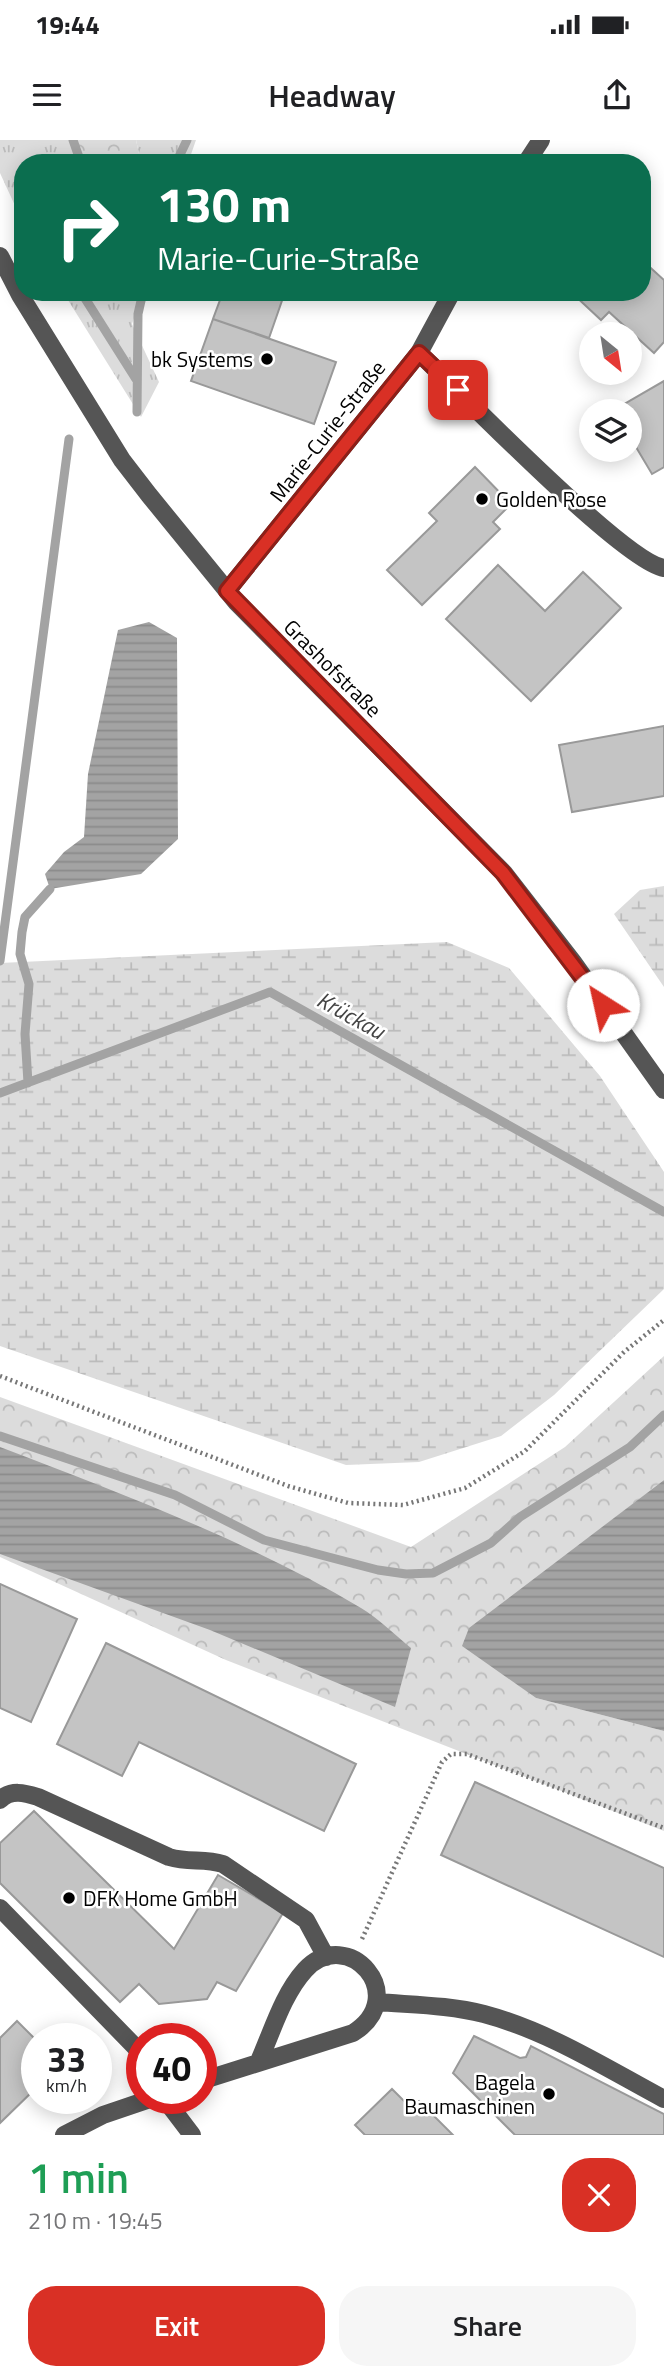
<!DOCTYPE html>
<meta charset="utf-8">
<style>
body{margin:0;font-family:"Titillium Web",sans-serif;background:#f6f6f6;color:#202124;height:100vh;display:flex;flex-direction:column;font-size:26px;white-space:nowrap}
*{box-sizing:border-box;margin:0}
p{font-size:23px;color:#757577}
.icon{flex:none;width:38px;height:38px;fill:none;stroke:currentColor;stroke-width:2;stroke-linecap:round;stroke-linejoin:round}
.map{position:relative;height:1995px;overflow:hidden}
.drawer{display:flex;flex-direction:column;background:#fff;flex:1}
.drawer>*{flex:none}
.banner{position:absolute;left:14px;top:14px;width:637px;height:147px;border-radius:28px;box-shadow:0 4px 18px #0003;background:#0b6e4f;color:#fff;overflow:hidden}
.needle{width:46px;rotate:150deg}
.buttons{position:absolute;left:579px;top:182px;display:grid;gap:14px}
.buttons a{display:grid;place-items:center;width:63px;height:63px;border-radius:50%;background:#fff;box-shadow:0 4px 18px #0003;font-size:35px}
.speed{position:absolute;left:21px;top:1883px;display:flex;gap:14px;font-size:35px;font-weight:700;text-align:center}
.speed>*{display:grid;place-content:center;width:91px;height:91px;border-radius:50%;background:#fff;box-shadow:0 4px 18px #0003;line-height:1}
.speed small{font-size:18px;font-weight:400}
.speed .limit{border:10px solid #d22;background:#fff;color:#111}
.pin{position:absolute;display:grid;place-items:center;width:60px;height:60px;color:#fff;margin:-30px;border-radius:14px;box-shadow:0 4px 10px #0006}
.me{position:absolute;width:77px;margin:-38px;rotate:325deg;stroke-linejoin:round;filter:drop-shadow(0 0 5px #0008)}
.turn{display:flex;align-items:center;gap:24px;height:147px;padding:0 28px;font-size:32px}
.turn .icon{width:91px;height:91px;stroke-width:2.5}
.turn b{display:block;font-size:49px;line-height:60px}
.round{display:grid;place-items:center;flex:none;width:74px;height:74px;border-radius:28px;background:#f6f6f6}
.headline{display:flex;align-items:center;justify-content:space-between;height:119px;padding:0 28px}
h1{font-size:42px;font-weight:600;line-height:52px;color:#1e9e55}
.button{display:flex;gap:14px;margin-top:auto;padding:14px 28px}
.button a{flex:1;height:80px;border-radius:28px;background:#d93025;color:#fff;font-size:28px;font-weight:600;line-height:80px;text-align:center}
.button a+a{background:#f6f6f6;color:#202124}
.status{display:flex;justify-content:space-between;align-items:center;height:49px;padding:0 35px;background:#fff;direction:ltr}
.status svg{height:19px;fill:currentColor}
header{display:flex;justify-content:space-between;align-items:center;height:91px;padding:0 28px;background:#fff;font-size:32px;font-weight:600}
.map>svg:first-child{display:block}
</style>
<div class="status"><b>19:44</b><svg viewBox="0 0 49 12"><path d="M0 12V9h3v3zM5 12V6h3v6zM10 12V3h3v9zM15 12V0h3v12zM26 1h20v11H26zM47 4h2v5h-2z"/></svg></div>
<header><svg class="icon" aria-label="menu" viewBox="0 0 24 24"><path d="M4 6h16M4 12h16M4 18h16"/></svg>Headway<svg class="icon" aria-label="share" viewBox="0 0 24 24"><path d="M12 15V3M7 8l5-5 5 5M5 13v7h14v-7"/></svg></header>
<div class="map">
<svg width="664" height="1995" viewBox="0 0 664 1995">
<defs>
<pattern id="grass-tufts" width="24" height="20" patternUnits="userSpaceOnUse" patternTransform="scale(1.75)"><rect width="24" height="20" fill="#dcdcdc"/><path d="M3 7l-1-3M5 7V3M7 7l1-3M15 17l-1-3M17 17v-4M19 17l1-3" fill="none" stroke="#bbb"/></pattern>
<pattern id="forest-crowns" width="20" height="18" patternUnits="userSpaceOnUse" patternTransform="scale(1.75)"><rect width="20" height="18" fill="#dcdcdc"/><path d="M2 6a3 3 0 1 1 6 0M12 15a3 3 0 1 1 6 0" fill="none" stroke="#bbb"/></pattern>
<pattern id="wetland-marsh" width="20" height="14" patternUnits="userSpaceOnUse" patternTransform="scale(1.75)"><rect width="20" height="14" fill="#dcdcdc"/><path d="M1 5h8M5 5V1M11 12h8M15 12V8" fill="none" stroke="#bbb"/></pattern>
<pattern id="water-rules" width="6" height="5" patternUnits="userSpaceOnUse" patternTransform="scale(1.75)"><rect width="6" height="5" fill="#a3a3a3"/><path d="M0 2.5h6" fill="none" stroke="#8b8b8b"/></pattern>
</defs>
<rect width="100%" height="100%" fill="#fff"/>
<!-- grass -->
<path fill="url(#grass-tufts)" d="M0,0H76L81,23H23V83L0,33Z
M136,0H196L188,23H141Z
M63,152H143L132,184L159,242L141,277Z"/>
<!-- forest -->
<path fill="url(#forest-crowns)" d="M76,0H136L141,23H81Z
M664,1216V1340L586,1400L506,1536L536,1558L664,1591V1691L226,1520L0,1417V1257L411,1407L565,1307Z"/>
<!-- wetland -->
<path fill="url(#wetland-marsh)" d="M664,746V847L614,774L640,750Z
M447,802L509,828L600,936L664,1032V1149L554,1255L501,1296L419,1322L346,1325L0,1206V823Z"/>
<!-- water -->
<path fill="url(#water-rules)" d="M149,482L177,498L178,699L141,734L50,749L45,734L64,712L84,697L88,634L118,490Z
M0,1307C120,1353 251,1402 361,1468C379,1479 395,1495 411,1508L395,1567L210,1490L0,1414Z
M664,1340V1591L536,1558L462,1506L469,1488Z"/>
<g fill="none" stroke-linecap="round" stroke-linejoin="round">
<!-- stream -->
<path stroke="#a3a3a3" stroke-width="9" d="M73,0L81,23
M176,23L187,0
M81,152L136,239
M137,272L138,174L143,152
M0,821L69,299
M28,943L25,894L29,844L20,814L22,792L25,777L50,749
M0,953L270,852L664,1072
M0,1296L175,1355L264,1400L378,1430L406,1434L433,1433L491,1403L520,1377L630,1307L664,1275"/>
</g>
<!-- building -->
<path fill="#c4c4c4" stroke="#999" stroke-width="2" d="M642,120L664,140V202L654,213L609,172L601,180L571,152H642Z
M223,152H285L269,198L213,179Z
M213,179L336,222L314,284L191,241Z
M664,241V327L652,334L630,297V271L614,270Z
M475,327L511,364L493,382L500,389L422,465L387,430L437,381L429,373Z
M498,425L545,471L583,432L621,468L531,561L446,479Z
M664,586V656L572,672L559,605Z
M0,1444L77,1479L31,1582L0,1568Z
M106,1503L356,1624L324,1691L139,1602L122,1636L57,1604Z
M475,1642L664,1728V1817L441,1715Z
M34,1671L174,1809L218,1735L283,1773L236,1851L217,1842L207,1859L159,1864L139,1844L120,1862L0,1743V1703Z
M17,1881L37,1901V1947L0,1983V1898Z
M474,1896L520,1918L526,1917L531,1906L664,1974V1995H515L453,1933Z
M392,1949L411,1968L419,1961L453,1995H365L355,1985Z"/>
<g fill="none" stroke-linecap="round" stroke-linejoin="round">
<!-- path -->
<path stroke="#777" stroke-width="4.5" stroke-dasharray="2 3.5" stroke-linecap="butt" d="M0,1236L288,1346L348,1363L403,1365L465,1348L525,1311L624,1212L664,1180
M362,1799L442,1622L451,1614H467L664,1688"/>
<!-- minor -->
<path stroke="#555" stroke-width="18" d="M526,23L541,0
M0,116L20,155L122,320L149,355L237,463L504,733L573,822L664,950
M419,213C459,251 624,422 664,428
M227,451L419,213L452,152
M0,1660C11,1649 25,1653 38,1657L169,1717C189,1723 204,1718 223,1724L306,1780L326,1817
M0,1768L142,1914
M377,1862C413,1865 449,1865 484,1874C548,1891 606,1928 664,1959
M201,1941L353,1893C412,1856 348,1784 305,1830C283,1854 272,1892 259,1921
M164,1958L192,1995
M64,1995L103,1975L153,1958"/>
</g>
<g fill="none" stroke-linecap="round" stroke-linejoin="round">
<!-- route casing -->
<g stroke="#8d1f18" stroke-width="18">
<path id="route" d="M458,250L419,213L227,451L503,733L603,865"/>
</g>
<!-- route -->
<use href="#route" stroke="#d93025" stroke-width="12"/>
</g>
<!-- markers -->
<g fill="#000" stroke="#fff" stroke-width="2.5">
<circle cx="267" cy="219" r="7"/>
<circle cx="482" cy="359" r="7"/>
<circle cx="69" cy="1758" r="7"/>
<circle cx="549" cy="1954" r="7"/>
</g>
<g text-anchor="middle" dominant-baseline="central" stroke-width="5" stroke-linejoin="round" paint-order="stroke">
<!-- poi labels -->
<g font-size="21" fill="#000" stroke="#fff" text-anchor="end">
<text x="253" y="219">bk Systems</text>
<text x="496" y="359" text-anchor="start">Golden Rose</text>
<text x="83" y="1758" text-anchor="start">DFK Home GmbH</text>
<text x="535" y="1942">Bagela<tspan x="535" dy="24">Baumaschinen</tspan></text>
</g>
<!-- street labels -->
<g font-size="21" fill="#000" stroke="#fff">
<text transform="translate(327 291) rotate(-52)">Marie-Curie-Straße</text>
<text transform="translate(333 528) rotate(45)">Grashofstraße</text>
</g>
<!-- water labels -->
<g font-size="23" font-style="italic" fill="#444" stroke="#fff">
<text transform="translate(351 875) rotate(29)">Krückau</text>
</g>
</g>
</svg>
<div class="buttons">
<a><svg class="needle" viewBox="-14 -14 28 28"><path d="M0-13l5 13h-10z" fill="#e53935"/><path d="M0 13l5-13h-10z" fill="#757577"/></svg></a>
<a><svg class="icon" aria-label="layers" viewBox="0 0 24 24"><path d="M12 4l9 5-9 5-9-5zM3 14l9 5 9-5"/></svg></a>
</div>
<div class="speed"><div>33<small>km/h</small></div><div class="limit">40</div></div>
<div class="pin" style="left:458px;top:250px;background:#d93025"><svg class="icon" aria-label="arrive" viewBox="0 0 24 24"><path d="M6 21V4h12l-3 4 3 4H6"/></svg></div>
<svg class="me" style="left:603px;top:865px" viewBox="-20 -20 40 40"><circle r="19" fill="#fff"/><path d="M0-13L10 11 0 6-10 11z" fill="#d93025"/></svg>
<div class="banner">
<div class="turn"><svg class="icon" aria-label="right" viewBox="0 0 24 24"><path d="M7 20v-9h11M14 6l5 5-5 5"/></svg><div><b>130 m</b>Marie-Curie-Straße</div></div>
</div>
</div>
<section class="drawer">
<div class="headline"><div><h1>1 min</h1><p>210 m · 19:45</p></div><a class="round" style="background:#d93025;color:#fff"><svg class="icon" aria-label="close" viewBox="0 0 24 24"><path d="M6 6l12 12M18 6L6 18"/></svg></a></div>
<div class="button"><a>Exit</a><a>Share</a></div>
</section>
